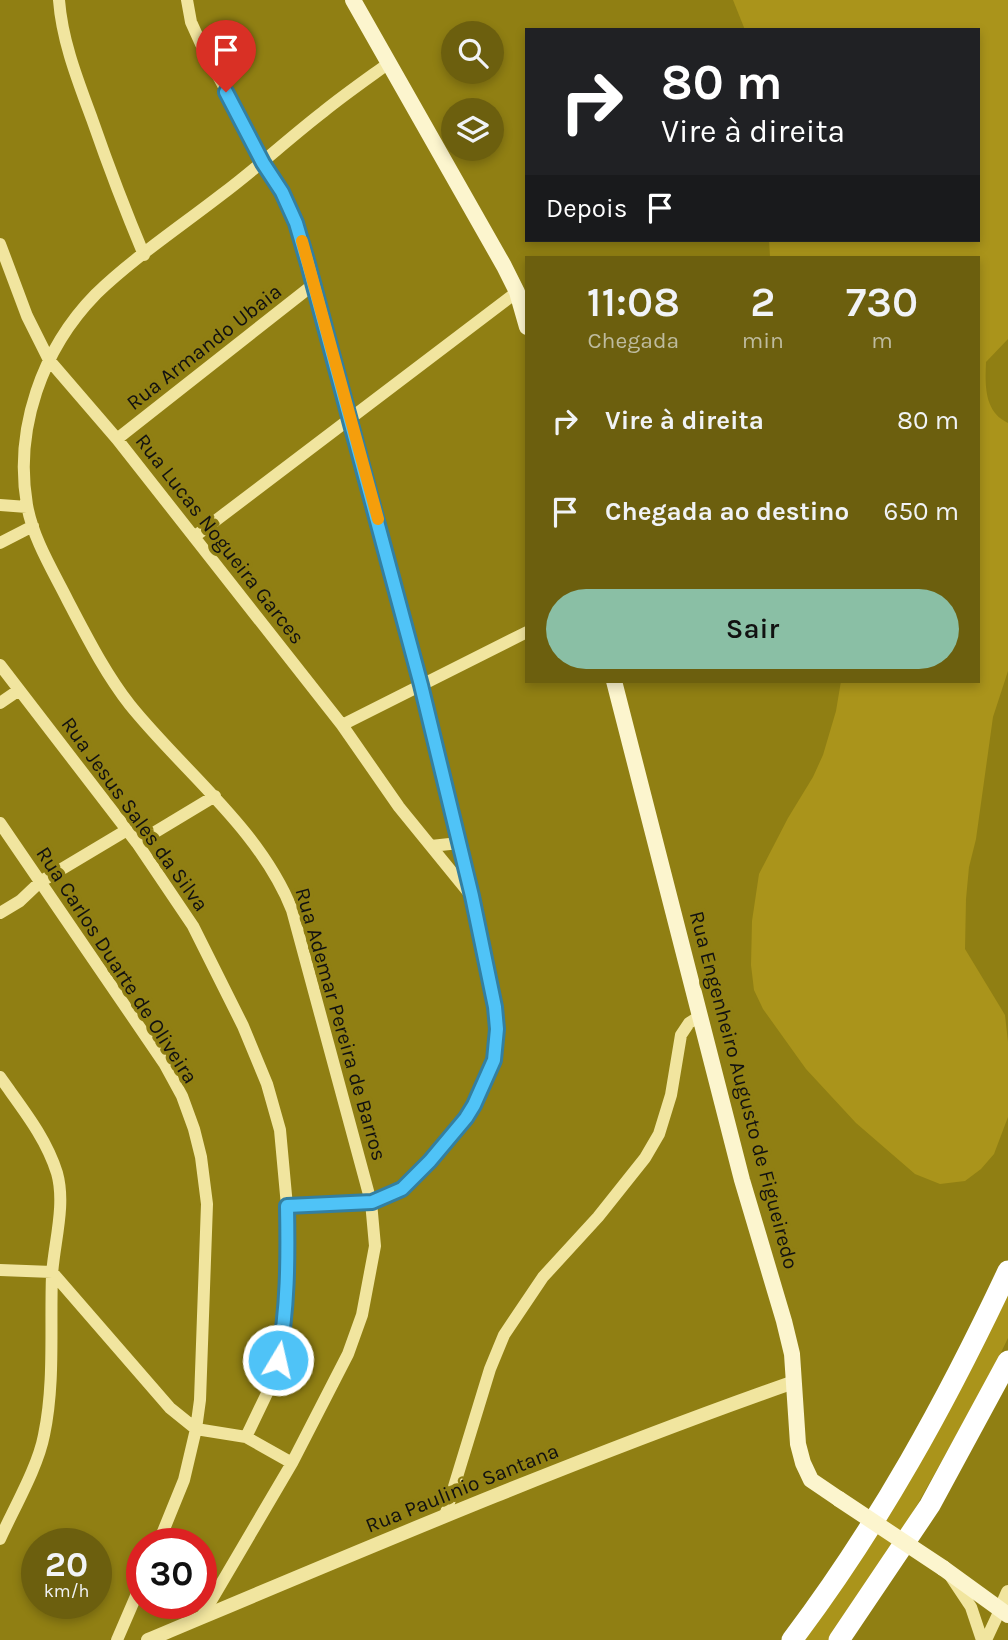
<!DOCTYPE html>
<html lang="pt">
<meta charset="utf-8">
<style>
body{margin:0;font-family:Karla,sans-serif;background:#74681c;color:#f1f3f6;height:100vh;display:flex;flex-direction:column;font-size:26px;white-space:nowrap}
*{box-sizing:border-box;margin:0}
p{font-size:23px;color:#bebb9e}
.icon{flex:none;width:38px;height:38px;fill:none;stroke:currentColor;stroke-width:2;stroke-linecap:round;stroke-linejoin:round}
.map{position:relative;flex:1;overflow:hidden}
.sheet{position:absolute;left:525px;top:256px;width:455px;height:427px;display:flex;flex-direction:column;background:#6c5f0e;border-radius:0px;box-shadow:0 4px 10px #0003}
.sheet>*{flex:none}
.top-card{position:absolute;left:525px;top:28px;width:455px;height:214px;border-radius:0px;box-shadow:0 4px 10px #0003;background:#202124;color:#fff;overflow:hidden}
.buttons{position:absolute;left:441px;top:21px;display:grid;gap:14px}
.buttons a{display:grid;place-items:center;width:63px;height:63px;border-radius:50%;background:#6c5f0e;box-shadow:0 4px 10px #0003;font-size:35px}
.speed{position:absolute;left:21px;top:1528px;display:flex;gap:14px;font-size:35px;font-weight:700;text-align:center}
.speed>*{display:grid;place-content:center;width:91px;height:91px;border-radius:50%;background:#6c5f0e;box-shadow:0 4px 10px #0003;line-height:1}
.speed small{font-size:18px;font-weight:400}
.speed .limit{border:10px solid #d22;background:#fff;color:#111}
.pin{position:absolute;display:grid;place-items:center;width:60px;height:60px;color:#fff;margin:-72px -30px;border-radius:50% 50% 50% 0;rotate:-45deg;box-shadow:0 0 7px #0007}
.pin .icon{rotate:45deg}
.me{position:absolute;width:77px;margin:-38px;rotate:9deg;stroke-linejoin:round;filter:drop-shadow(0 0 5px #0008)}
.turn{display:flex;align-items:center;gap:24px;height:147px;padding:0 21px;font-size:32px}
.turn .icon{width:91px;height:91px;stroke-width:2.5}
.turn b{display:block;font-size:49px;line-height:60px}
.then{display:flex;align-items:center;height:66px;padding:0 21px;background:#0003;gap:14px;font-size:26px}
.eta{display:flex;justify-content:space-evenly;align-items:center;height:119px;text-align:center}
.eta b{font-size:42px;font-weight:600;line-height:49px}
.button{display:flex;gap:14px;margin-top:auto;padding:14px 21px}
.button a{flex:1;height:80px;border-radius:42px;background:#8abfa5;color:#111;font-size:28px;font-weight:600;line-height:80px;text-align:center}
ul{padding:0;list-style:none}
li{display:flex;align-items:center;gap:21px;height:91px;padding:0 21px}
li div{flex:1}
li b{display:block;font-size:26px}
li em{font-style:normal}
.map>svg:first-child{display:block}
</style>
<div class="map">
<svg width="1008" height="1640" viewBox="0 0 1008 1640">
<rect width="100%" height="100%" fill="#907f13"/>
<!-- green -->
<path fill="#aa941b" d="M733,0H1008V339L986,362C985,385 984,412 1008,423V671L993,717L976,839L969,867L966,899L965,949L1005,1015L1008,1042V1117L994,1154L981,1169L965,1181L940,1184L915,1174L856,1123L806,1069L763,1009L754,990L751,965L752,921L759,874L788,818L813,777L823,755L836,711L841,681H978V257H770L769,240H978V30H745Z
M1008,1290V1338L991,1373L907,1523L848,1613L828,1640H802Z"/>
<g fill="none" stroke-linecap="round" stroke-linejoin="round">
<!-- minor -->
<path stroke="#f1e59f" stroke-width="12" d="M59,0C62,41 78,81 92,119C108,165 125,210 144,255
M187,0L191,22L201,44L297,223L351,417L421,685L472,896L490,982L497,1029L494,1060L482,1092L466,1118L431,1161L403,1189L371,1202L287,1206
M0,244L27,316L49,360L117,439L342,725L399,807L469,893
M117,439L314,284
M0,505L27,507
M194,537L517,292
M0,543L33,526
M0,665L137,843L193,926L243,1026L267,1084L280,1130L287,1206L286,1291L284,1330L278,1360L271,1385L246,1437
M0,703L19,690
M342,725L527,632
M0,823L164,1063L182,1096L194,1129L201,1157L207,1204L200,1400L196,1429L184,1480L158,1544
M137,843L215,796
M431,846L459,843
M0,913L20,901L40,882L127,830
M0,1077C21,1107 46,1137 57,1173C66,1205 54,1243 52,1275C50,1327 55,1383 44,1435C38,1467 14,1508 0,1539
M0,1270L52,1272L170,1408L196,1429L246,1437L292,1463
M445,1516L490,1369L504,1335L543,1277L598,1217L645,1158L659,1134L671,1095L681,1035L689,1023L700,1016
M951,1577L971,1607L982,1640
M201,1618L292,1463L348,1354L362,1315L375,1246L371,1202L292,910C260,829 183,771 130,705C105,673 87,637 68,601C53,571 33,539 27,505C14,429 42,349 96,294C132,259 181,226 221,195C256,169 288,139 323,112C344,95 367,79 389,63
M117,1640L142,1582
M986,1640L1000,1610"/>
<!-- tertiary -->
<path stroke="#f1e59f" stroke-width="14" d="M1000,1610L1008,1592
M148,1640C362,1550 575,1459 794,1382"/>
<!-- secondary -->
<path stroke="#fcf5ce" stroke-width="16" d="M353,0L504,266L517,292L527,327
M614,681L742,1180L784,1321L792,1354L798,1444L803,1463L811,1480L839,1499
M943,1568L1008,1615"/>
<!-- motorway -->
<path stroke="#fff" stroke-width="21" d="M792,1640C879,1525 947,1401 1008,1271
M839,1640L930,1505L1008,1361"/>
<!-- secondary-bridge -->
<path stroke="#fcf5ce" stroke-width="16" d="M839,1499L943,1568"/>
</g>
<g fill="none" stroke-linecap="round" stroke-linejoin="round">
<!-- route casing -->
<g stroke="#337fa1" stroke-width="18">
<path id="route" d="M226,92L263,163L282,192L296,223L308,264L421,685L472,896L495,1007L497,1029L494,1060L474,1105L466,1118L430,1161L402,1189L372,1202L287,1206C288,1258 288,1309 278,1360"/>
</g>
<!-- route -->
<use href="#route" stroke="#4fc3f7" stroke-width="12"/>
<!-- slow -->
<path stroke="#f59e0b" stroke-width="12" d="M302,241L378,519"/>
</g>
<g text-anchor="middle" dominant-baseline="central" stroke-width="7" stroke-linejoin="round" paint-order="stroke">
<!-- street labels -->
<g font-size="21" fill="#111" stroke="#907f13">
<text transform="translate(204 347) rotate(-38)">Rua Armando Ubaia</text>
<text transform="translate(220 539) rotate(52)">Rua Lucas Nogueira Garces</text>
<text transform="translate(135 814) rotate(54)">Rua Jesus Sales da Silva</text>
<text transform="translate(117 965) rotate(57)">Rua Carlos Duarte de Oliveira</text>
<text transform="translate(341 1024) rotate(74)">Rua Ademar Pereira de Barros</text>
<text transform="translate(744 1090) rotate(75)">Rua Engenheiro Augusto de Figueiredo</text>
<text transform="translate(462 1488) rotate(-22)">Rua Paulinio Santana</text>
</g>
</g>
</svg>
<div class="buttons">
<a><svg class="icon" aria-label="search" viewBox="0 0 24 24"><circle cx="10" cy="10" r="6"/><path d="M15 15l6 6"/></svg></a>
<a><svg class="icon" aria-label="layers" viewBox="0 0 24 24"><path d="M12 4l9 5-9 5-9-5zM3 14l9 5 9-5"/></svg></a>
</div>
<div class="speed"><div>20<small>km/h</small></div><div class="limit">30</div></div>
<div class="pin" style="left:226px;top:92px;background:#d93025"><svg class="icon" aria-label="arrive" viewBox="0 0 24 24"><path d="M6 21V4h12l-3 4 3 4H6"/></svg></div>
<svg class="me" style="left:278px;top:1360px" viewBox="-20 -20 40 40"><circle r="17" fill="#4fc3f7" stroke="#fff" stroke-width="3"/><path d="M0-11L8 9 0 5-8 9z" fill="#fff"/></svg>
<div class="top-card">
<div class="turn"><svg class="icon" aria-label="right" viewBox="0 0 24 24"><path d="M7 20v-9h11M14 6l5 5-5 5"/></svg><div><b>80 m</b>Vire à direita</div></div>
<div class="then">Depois<svg class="icon" aria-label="arrive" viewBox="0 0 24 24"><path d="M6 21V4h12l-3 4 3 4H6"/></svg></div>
</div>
<section class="sheet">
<div class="eta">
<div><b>11:08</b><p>Chegada</p></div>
<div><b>2</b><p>min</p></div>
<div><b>730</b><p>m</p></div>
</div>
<ul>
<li><svg class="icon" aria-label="right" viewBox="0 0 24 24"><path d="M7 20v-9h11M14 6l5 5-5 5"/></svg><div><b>Vire à direita</b></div><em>80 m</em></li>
<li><svg class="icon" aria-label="arrive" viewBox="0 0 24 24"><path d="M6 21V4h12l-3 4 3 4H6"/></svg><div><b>Chegada ao destino</b></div><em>650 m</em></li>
</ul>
<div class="button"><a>Sair</a></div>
</section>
</div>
